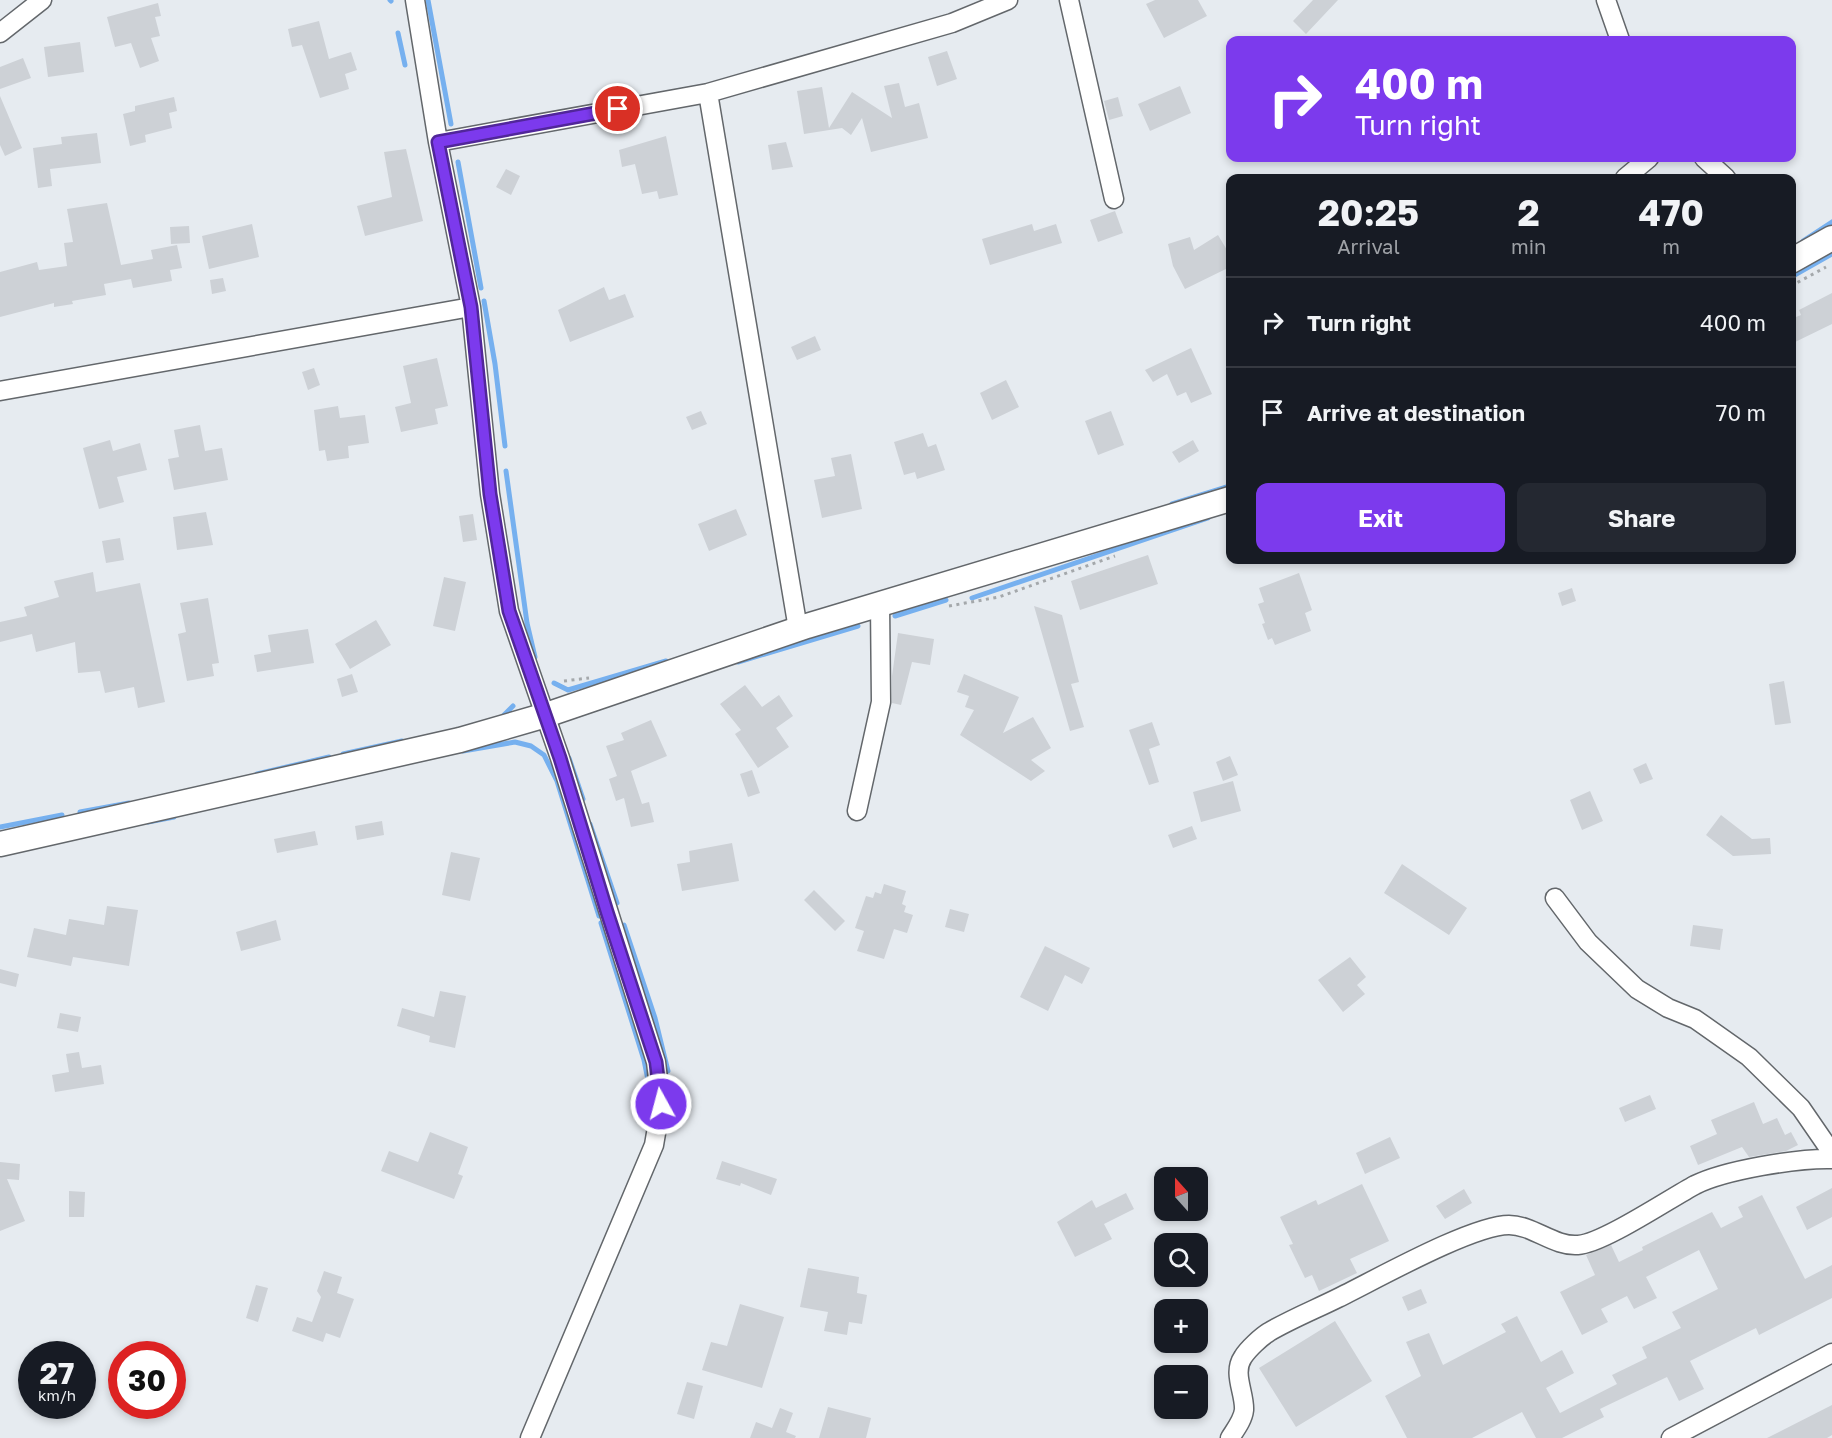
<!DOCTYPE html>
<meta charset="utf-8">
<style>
body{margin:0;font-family:"Golos Text",sans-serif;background:#242831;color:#f1f3f6;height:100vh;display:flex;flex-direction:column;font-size:22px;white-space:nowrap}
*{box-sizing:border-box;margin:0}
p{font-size:20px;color:#9ea1a6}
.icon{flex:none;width:33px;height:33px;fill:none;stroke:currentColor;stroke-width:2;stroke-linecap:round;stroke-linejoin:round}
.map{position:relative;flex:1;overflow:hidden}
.drawer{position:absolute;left:1226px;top:174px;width:570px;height:390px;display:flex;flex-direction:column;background:#171b24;border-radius:12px;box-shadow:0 3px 9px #0003}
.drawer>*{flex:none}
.banner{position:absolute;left:1226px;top:36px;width:570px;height:126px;border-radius:12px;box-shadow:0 3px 9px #0003;background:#7c3aed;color:#fff;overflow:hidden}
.needle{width:39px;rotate:339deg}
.buttons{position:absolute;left:1154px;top:1167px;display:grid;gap:12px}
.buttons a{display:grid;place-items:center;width:54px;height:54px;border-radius:12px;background:#171b24;box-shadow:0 3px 9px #0003;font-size:30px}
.speed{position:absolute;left:18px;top:1341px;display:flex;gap:12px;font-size:30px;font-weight:700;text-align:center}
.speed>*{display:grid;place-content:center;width:78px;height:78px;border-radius:50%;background:#171b24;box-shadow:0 3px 9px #0003;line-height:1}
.speed small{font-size:15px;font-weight:400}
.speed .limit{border:9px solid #d22;background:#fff;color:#111}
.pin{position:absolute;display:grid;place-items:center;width:51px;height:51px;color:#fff;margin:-26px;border:3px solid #fff;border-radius:50%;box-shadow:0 2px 6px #0007}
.me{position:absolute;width:66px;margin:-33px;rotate:353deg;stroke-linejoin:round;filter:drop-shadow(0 0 4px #0008)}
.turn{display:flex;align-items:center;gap:21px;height:126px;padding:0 30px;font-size:27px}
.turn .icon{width:78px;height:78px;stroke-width:2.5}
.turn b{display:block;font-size:42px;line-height:51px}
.eta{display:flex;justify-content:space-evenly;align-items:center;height:102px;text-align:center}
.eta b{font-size:36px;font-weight:700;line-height:42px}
.cta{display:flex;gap:12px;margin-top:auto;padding:12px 30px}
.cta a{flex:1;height:69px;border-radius:12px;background:#7c3aed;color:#fff;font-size:24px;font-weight:700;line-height:69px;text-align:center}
.cta a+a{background:#242831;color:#f1f3f6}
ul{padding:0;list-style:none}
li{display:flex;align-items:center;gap:18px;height:90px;padding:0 30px;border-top:2px solid #363941}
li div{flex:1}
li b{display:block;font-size:22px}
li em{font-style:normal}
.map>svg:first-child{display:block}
</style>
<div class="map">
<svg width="1832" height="1438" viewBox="0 0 1832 1438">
<rect width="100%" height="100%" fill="#e6ebf0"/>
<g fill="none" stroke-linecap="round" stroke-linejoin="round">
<!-- stream -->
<path stroke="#76b0ef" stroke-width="5" d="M390,0L391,1
M428,0L451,124
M398,33L405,65
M458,162L481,288
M1803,241L1832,222
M1791,277L1832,254
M484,301L495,364L505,446
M506,471L527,623L535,657
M1172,504L1230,486
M972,598L1208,518
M895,616L946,600
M738,662L858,626
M554,683L568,690L666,661
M502,717L513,706
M463,751L515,742L531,746L544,755L557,781L599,916
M343,754L402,741
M569,758L583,799
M257,774L329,757
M80,812L129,803
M148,822L174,817
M590,824L617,903
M0,827L62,815
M601,923L644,1060L648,1080L647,1115
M624,925L655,1018L668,1071"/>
</g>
<!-- building -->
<path fill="#cdd1d6" d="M1155,0H1198L1207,16L1164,38L1146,4Z
M1313,0H1338L1306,34L1293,21Z
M158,3L161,16L155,17L160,36L151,38L159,61L140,68L131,43L115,47L107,17Z
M319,21L329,59L351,52L357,70L345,74L349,89L320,98L302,45L292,47L288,29Z
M80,42L84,72L48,77L44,47Z
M947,51L957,79L937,86L928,57Z
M23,58L31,78L0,89V67Z
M899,83L905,107L919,103L928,138L871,152L862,118L851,135L842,128L804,134L797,91L822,87L829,128L852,92L892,118L884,86Z
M1180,86L1191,113L1150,131L1138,104Z
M0,96L22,148L5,156L0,145Z
M174,97L177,111L169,113L172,128L145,135L146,142L130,146L123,114L135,111V106Z
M1118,97L1123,116L1109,120L1104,101Z
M97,133L101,163L50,169L52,186L38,188L33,148L62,144L61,137Z
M666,136L678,195L659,199L657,191L642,194L635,164L622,167L619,150Z
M786,142L793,167L772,170L768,145Z
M406,149L423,221L365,236L357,206L392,197L384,152Z
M506,169L520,176L511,195L496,187Z
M107,203L121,265L153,259L151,250L177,245L182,268L170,270L172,281L133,288L131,279L104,284L106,295L72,301L73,304L54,307V303L0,317V272L37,262L39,270L67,266L64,243L73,242L67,209Z
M1115,211L1123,233L1098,242L1090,220Z
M252,224L259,257L209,269L202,236Z
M1032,224L1034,231L1056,224L1062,243L990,265L982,239Z
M189,226L190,243L171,244L170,227Z
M1218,235L1230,255V267L1185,289L1173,266L1168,244L1190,237L1194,250Z
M223,278L226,291L212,294L210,280Z
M604,287L609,300L625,294L634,317L570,342L558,310Z
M1832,293V324L1791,344V319L1801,315L1799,310Z
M815,336L821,350L797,360L791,347Z
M1191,348L1212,394L1191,403L1186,392L1177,396L1167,374L1153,382L1145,370Z
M437,358L448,406L435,409L438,424L401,432L395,407L411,403L403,366Z
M314,368L320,385L308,390L302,372Z
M1006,380L1019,407L992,420L980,393Z
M338,406L340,418L365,415L369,443L348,446L349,458L327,461L325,450L319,451L314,410Z
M701,411L707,424L692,430L686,417Z
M1111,411L1124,445L1098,455L1085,421Z
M200,425L205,451L222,448L228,480L174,490L168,459L179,457L174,430Z
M923,433L928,447L936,444L945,470L917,479L915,472L904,475L894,442Z
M110,440L113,451L140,443L147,470L117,477L124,502L99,509L83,448Z
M1193,440L1199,451L1179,463L1172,452Z
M851,454L862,509L822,518L814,480L835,476L831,458Z
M736,509L747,535L709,551L698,524Z
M206,512L213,545L177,550L173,517Z
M473,514L477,540L463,542L459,516Z
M120,538L124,560L106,563L102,541Z
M1148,555L1158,584L1080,610L1071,581Z
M93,572L96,592L140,583L165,702L138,708L134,687L105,693L100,671L78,673L75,642L36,652L32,634L0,642V622L27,616L24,607L59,597L54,581Z
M1299,573L1312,610L1305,613L1311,631L1275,645L1272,638L1268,640L1262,624L1265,623L1258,604L1264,602L1259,588Z
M444,577L466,582L455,631L433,626Z
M1572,588L1576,601L1562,606L1558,593Z
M208,598L219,663L212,664L214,676L187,681L178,634L186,632L180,603Z
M1034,606L1062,615L1079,682L1071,684L1084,727L1070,731Z
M376,620L391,645L350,669L335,644Z
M308,629L314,663L257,672L254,655L271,652L268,635Z
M898,633L934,639L930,665L912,662L901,705L892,703V676Z
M352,674L358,692L342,697L337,679Z
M964,674L1019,697L1003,733L1033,717L1051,748L1031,760L1045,771L1031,781L960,735L974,710L965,707L969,696L957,692Z
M1784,681L1791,723L1775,725L1769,684Z
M745,685L762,707L779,695L793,716L776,728L789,747L758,768L735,734L741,730L720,704Z
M651,720L667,756L631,771L642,804L649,802L654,822L631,827L624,798L616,801L609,779L617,776L606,746L624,740L621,733Z
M1152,722L1160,745L1149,749L1159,782L1149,785L1129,730Z
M1230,756L1238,775L1223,781L1216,762Z
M1646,763L1653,779L1640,784L1633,769Z
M752,770L760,793L748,797L740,774Z
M1233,781L1241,811L1201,822L1193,792Z
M1590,791L1603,821L1582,830L1570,800Z
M1721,815L1752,839L1770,838L1771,854L1733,856L1706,835Z
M382,821L384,835L357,840L355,826Z
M1192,826L1197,839L1173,848L1168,835Z
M315,831L318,845L277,853L274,839Z
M732,843L739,881L682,891L677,864L690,862L689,851Z
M451,852L480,858L470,901L442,895Z
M1402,864L1467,908L1449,935L1384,893Z
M884,884L906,891L902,904L906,906L904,912L913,915L907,933L894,929L884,959L857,951L864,931L855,928L866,896L873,898L875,892L881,894Z
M814,890L845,921L835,931L804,900Z
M107,906L138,910L129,966L73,957L71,966L27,957L34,928L66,935L69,919L104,925Z
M950,909L969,914L964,932L945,927Z
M276,920L281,940L241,951L236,932Z
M1693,925L1723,929L1720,950L1690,946Z
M1045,946L1090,968L1082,984L1065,975L1048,1011L1020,997Z
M1350,957L1366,977L1357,985L1365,994L1343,1012L1318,980Z
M0,969L19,974L16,987L0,983Z
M440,991L466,996L455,1048L429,1042L430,1036L397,1026L402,1008L434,1017Z
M60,1013L81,1017L78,1032L57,1028Z
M79,1052L82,1068L101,1065L104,1084L55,1092L52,1075L69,1072L66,1054Z
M1650,1095L1656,1109L1625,1122L1619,1108Z
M1754,1102L1763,1124L1777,1118L1785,1135L1791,1132L1798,1145L1786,1151L1749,1157L1742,1147L1698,1165L1690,1146L1717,1134L1711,1120Z
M430,1132L468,1147L458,1174L463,1176L454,1199L381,1171L389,1151L418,1162Z
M1390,1137L1400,1158L1365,1174L1356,1153Z
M722,1161L777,1179L771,1195L741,1183L740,1186L716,1179Z
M0,1162L20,1164L19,1180L7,1179L25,1221L0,1231Z
M1362,1184L1389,1241L1350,1259L1357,1273L1319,1291L1312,1275L1305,1278L1289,1245L1293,1244L1280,1217L1316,1200L1318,1205Z
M1832,1188V1217L1807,1230L1796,1207Z
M1464,1189L1472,1203L1445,1219L1436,1206Z
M69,1191L85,1192L84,1217H69Z
M1126,1193L1134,1209L1104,1224L1112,1239L1075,1257L1057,1222L1092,1200L1096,1208Z
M1762,1195L1805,1279L1832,1265V1298L1759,1335L1756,1328L1690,1361L1704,1389L1679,1401L1667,1377L1606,1406L1600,1409L1604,1417L1562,1438H1536L1522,1412L1472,1438H1407L1385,1396L1421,1376L1406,1342L1429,1333L1443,1365L1506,1332L1501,1324L1517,1316L1541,1362L1562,1350L1574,1373L1546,1388L1560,1413L1617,1384L1612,1375L1647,1358L1642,1347L1681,1328L1672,1312L1718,1289L1699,1250L1646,1277L1657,1298L1634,1309L1627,1296L1601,1309L1608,1322L1582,1335L1560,1292L1595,1275L1586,1255L1611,1245L1619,1262L1643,1250L1642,1247L1712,1212L1721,1228L1743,1217L1738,1207Z
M808,1268L859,1277L857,1293L867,1295L862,1324L849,1322L847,1335L824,1331L828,1312L800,1307Z
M324,1271L342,1277L337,1293L354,1299L340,1338L326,1333L323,1342L292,1331L297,1317L312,1322L321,1297L317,1291Z
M256,1285L268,1288L258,1322L246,1318Z
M1421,1289L1427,1303L1408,1311L1402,1297Z
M740,1304L784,1317L762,1388L702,1370L711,1342L727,1346Z
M1335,1321L1372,1381L1296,1427L1259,1368Z
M687,1382L703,1386L694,1419L677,1414Z
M1832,1405V1435L1827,1438H1767Z
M828,1407L871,1418L866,1438H819Z
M780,1408L793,1413L786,1432L796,1436L795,1438H750L756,1422L772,1428Z"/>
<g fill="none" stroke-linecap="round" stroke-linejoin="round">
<!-- minor casing -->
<g stroke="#63676b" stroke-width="21">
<path id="minor" d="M415,0L438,142L471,307L490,494L509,611L560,758L656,1062L661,1104L654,1145L530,1438
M1069,0L1114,199
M1606,0L1620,40
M0,33L42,0
M708,93L798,629
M438,142L708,93L952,23L1008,0
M1704,158L1726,178
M1625,178L1649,158
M0,391L471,307
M857,811L881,702L880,603
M1555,898L1588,942L1637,989L1668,1008L1695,1019L1749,1057L1801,1108L1832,1153
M1230,1438C1235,1430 1243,1420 1244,1410C1245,1393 1232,1373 1243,1357C1248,1349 1261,1337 1269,1332C1291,1319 1316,1309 1338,1298C1375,1280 1472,1225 1509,1225C1533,1225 1554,1247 1578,1245C1602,1244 1669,1199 1695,1185C1725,1170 1798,1158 1832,1159
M1671,1438L1832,1353"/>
</g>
<!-- tertiary casing -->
<g stroke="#63676b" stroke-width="27">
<path id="tertiary" d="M1791,261L1832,238
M0,844L460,740L546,715L807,626L1230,499"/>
</g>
<!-- path -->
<path stroke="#a4a8ab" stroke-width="3" stroke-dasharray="3 4.5" stroke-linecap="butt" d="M1791,286L1826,267
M949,606L999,597L1115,556
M564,681L589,678"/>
<!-- minor -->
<use href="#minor" stroke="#fff" stroke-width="18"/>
<!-- tertiary -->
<use href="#tertiary" stroke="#fff" stroke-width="24"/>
</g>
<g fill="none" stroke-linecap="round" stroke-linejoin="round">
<!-- route casing -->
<g stroke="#51269a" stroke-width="15">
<path id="route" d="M618,109L438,142L471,307L490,494L509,611L560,758L607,912L656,1062L661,1104"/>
</g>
<!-- route -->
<use href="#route" stroke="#7c3aed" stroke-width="10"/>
</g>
</svg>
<div class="buttons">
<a><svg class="needle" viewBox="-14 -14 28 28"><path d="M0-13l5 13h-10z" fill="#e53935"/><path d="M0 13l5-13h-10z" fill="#9ea1a6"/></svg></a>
<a><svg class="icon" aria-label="search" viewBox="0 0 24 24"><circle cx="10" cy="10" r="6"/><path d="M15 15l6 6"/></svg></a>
<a>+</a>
<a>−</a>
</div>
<div class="speed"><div>27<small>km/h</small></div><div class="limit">30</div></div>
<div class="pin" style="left:618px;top:109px;background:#d93025"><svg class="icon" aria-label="arrive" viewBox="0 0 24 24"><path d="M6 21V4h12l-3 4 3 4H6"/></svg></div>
<svg class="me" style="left:661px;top:1104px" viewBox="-20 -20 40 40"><circle r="17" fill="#7c3aed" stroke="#fff" stroke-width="3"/><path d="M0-11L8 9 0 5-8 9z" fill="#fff"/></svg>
<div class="banner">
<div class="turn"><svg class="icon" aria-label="right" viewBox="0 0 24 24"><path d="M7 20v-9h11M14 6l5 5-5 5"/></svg><div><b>400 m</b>Turn right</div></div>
</div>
<section class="drawer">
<div class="eta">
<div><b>20:25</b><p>Arrival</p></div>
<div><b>2</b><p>min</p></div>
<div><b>470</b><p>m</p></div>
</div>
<ul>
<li><svg class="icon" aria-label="right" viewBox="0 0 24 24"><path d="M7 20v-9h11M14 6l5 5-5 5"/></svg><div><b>Turn right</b></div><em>400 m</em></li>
<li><svg class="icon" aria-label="arrive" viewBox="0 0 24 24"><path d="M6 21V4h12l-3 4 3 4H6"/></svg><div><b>Arrive at destination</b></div><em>70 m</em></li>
</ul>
<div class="cta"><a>Exit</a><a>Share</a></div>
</section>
</div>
